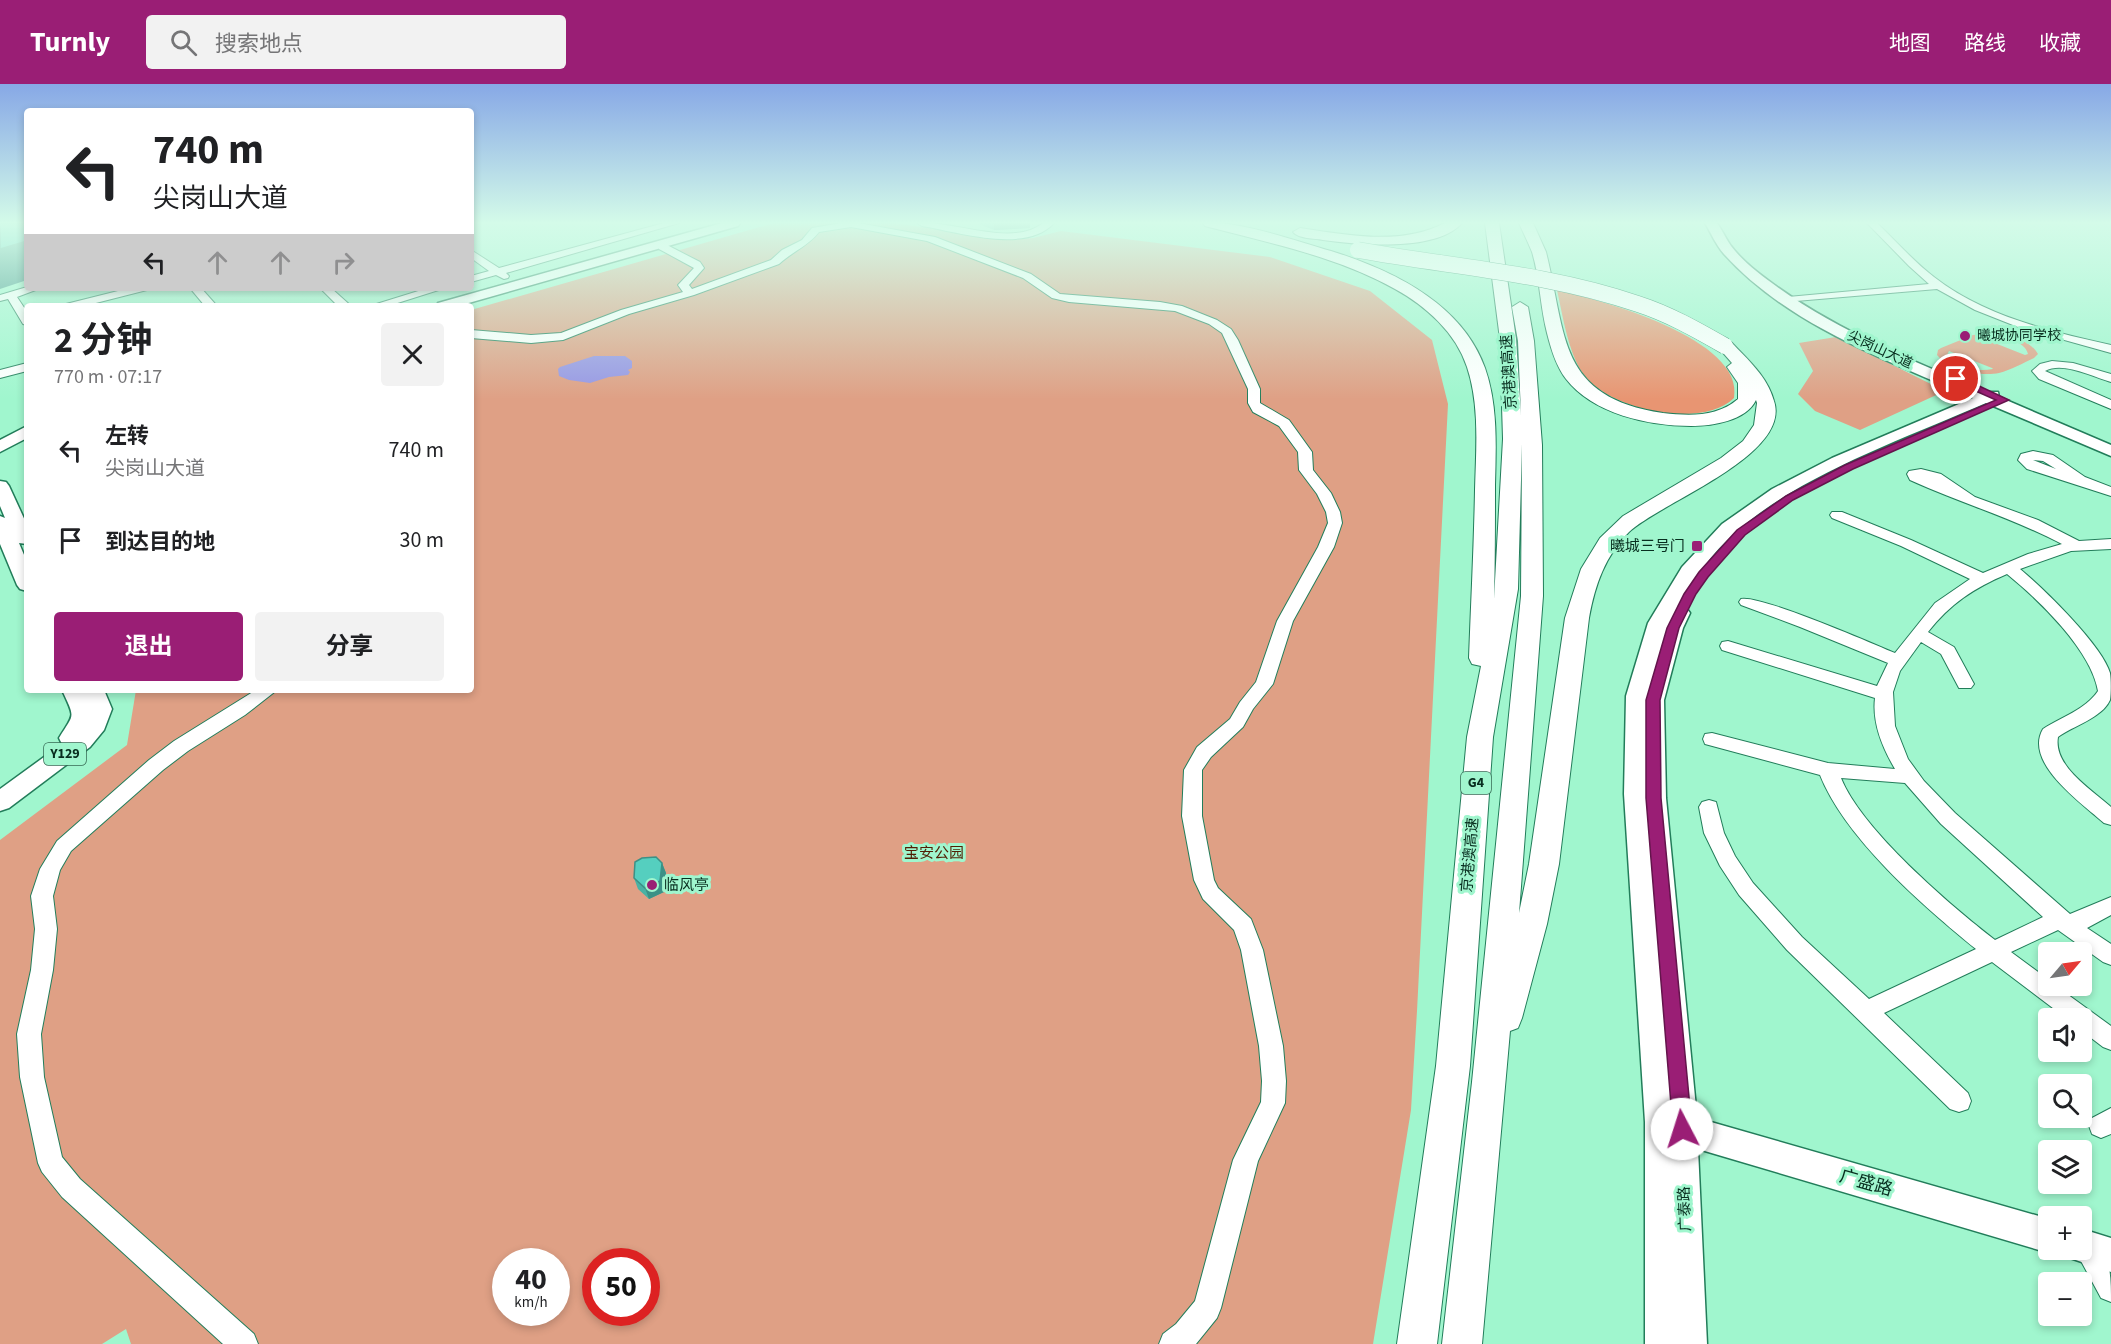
<!DOCTYPE html>
<html lang="zh">
<meta charset="utf-8">
<style>
body{margin:0;font-family:"Source Sans 3","Noto Sans SC",sans-serif;background:#f2f2f2;color:#202124;height:100vh;display:flex;flex-direction:column;font-size:22px;white-space:nowrap}
*{box-sizing:border-box;margin:0}
p{font-size:20px;color:#757577}
.icon{flex:none;width:33px;height:33px;fill:none;stroke:currentColor;stroke-width:2;stroke-linecap:round;stroke-linejoin:round}
.map{position:relative;flex:1;overflow:hidden}
.panel{position:absolute;left:24px;top:219px;width:450px;height:390px;display:flex;flex-direction:column;background:#fff;border-radius:6px;box-shadow:0 3px 9px #0003}
.panel>*{flex:none}
.top-card{position:absolute;left:24px;top:24px;width:450px;height:183px;border-radius:6px;box-shadow:0 3px 9px #0003;background:#fff;color:#202124;overflow:hidden}
.needle{width:39px;rotate:61deg}
.controls{position:absolute;left:2038px;top:858px;display:grid;gap:12px}
.controls a{display:grid;place-items:center;width:54px;height:54px;border-radius:6px;background:#fff;box-shadow:0 3px 9px #0003;font-size:30px}
.speed{position:absolute;left:492px;top:1164px;display:flex;gap:12px;font-size:30px;font-weight:700;text-align:center}
.speed>*{display:grid;place-content:center;width:78px;height:78px;border-radius:50%;background:#fff;box-shadow:0 3px 9px #0003;line-height:1}
.speed small{font-size:15px;font-weight:400}
.speed .limit{border:9px solid #d22;background:#fff;color:#111}
.pin{position:absolute;display:grid;place-items:center;width:51px;height:51px;color:#fff;margin:-26px;border:3px solid #fff;border-radius:50%;box-shadow:0 2px 6px #0007}
.me{position:absolute;width:66px;margin:-33px;rotate:355deg;stroke-linejoin:round;filter:drop-shadow(0 0 4px #0008)}
.turn{display:flex;align-items:center;gap:21px;height:126px;padding:0 30px;font-size:27px}
.turn .icon{width:78px;height:78px;stroke-width:2.5}
.turn b{display:block;font-size:42px;line-height:51px}
.lanes{display:flex;align-items:center;height:57px;padding:0 30px;background:#0003;justify-content:center;gap:30px;direction:ltr}
.lanes .off{opacity:.35}
.round{display:grid;place-items:center;flex:none;width:63px;height:63px;border-radius:6px;background:#f2f2f2}
.head{display:flex;align-items:center;justify-content:space-between;height:102px;padding:0 30px}
h1{font-size:36px;font-weight:700;line-height:45px}
.primary-button{display:flex;gap:12px;margin-top:auto;padding:12px 30px}
.primary-button a{flex:1;height:69px;border-radius:6px;background:#9a1e75;color:#fff;font-size:24px;font-weight:700;line-height:69px;text-align:center}
.primary-button a+a{background:#f2f2f2;color:#202124}
ul{padding:0;list-style:none}
li{display:flex;align-items:center;gap:18px;height:90px;padding:0 30px}
li div{flex:1}
li b{display:block;font-size:22px}
li em{font-style:normal}
header{display:flex;align-items:center;gap:36px;box-sizing:border-box;height:84px;padding:0 30px;background:#9a1e75;color:#fff}
header strong{font-size:28px}
nav{display:flex;gap:33px;margin-inline-start:auto;font-size:21px}
.search{width:420px;height:54px;background:#f2f2f2;display:flex;align-items:center;gap:15px;box-sizing:border-box;padding:0 21px;border-radius:6px;color:#757577;font-size:22px}
.map>svg:first-child{display:block}
</style>
<header>
<strong>Turnly</strong>
<div class="search"><svg class="icon" aria-label="search" viewBox="0 0 24 24"><circle cx="10" cy="10" r="6"/><path d="M15 15l6 6"/></svg>搜索地点</div>
<nav><a>地图</a><a>路线</a><a>收藏</a></nav>
</header>
<div class="map">
<svg width="2111" height="1260" viewBox="0 0 2111 1260">
<rect width="100%" height="100%" fill="#a0f6ce"/>
<!-- green -->
<path fill="#dfa085" fill-rule="evenodd" d="M774,139H895L1010,156L1033,154L1061,147L1270,173L1370,207L1432,256L1448,320L1417,927L1411,1026L1373,1260H131L126,1245L102,1260H0V756L127,661L136,606H471V226ZM506,1178H556V1228H506ZM596,1178H646V1228H596Z
M1984,250C2001,250 2028,253 2038,270L2034,274C2023,279 2011,286 1999,289C1980,293 1950,286 1937,271L1938,266L1941,264L1973,251ZM1989,253C2001,253 2025,256 2028,270L2025,271L1982,254ZM1949,267L1992,284L1993,285C1977,288 1957,284 1946,273Z
M1836,253L1945,307L1860,346L1815,327L1798,310L1813,287L1799,259Z"/>
<!-- forest -->
<path fill="#e89572" d="M1557,206C1598,215 1746,255 1734,314C1701,346 1609,326 1583,290C1568,267 1563,233 1557,206Z"/>
<!-- water -->
<path fill="#9796e3" d="M594,272H625L632,277V284L628,286L630,288L628,291L609,293L590,299L569,296L559,292L558,285L560,283Z"/>
<g fill="none" stroke-linecap="round" stroke-linejoin="round">
<!-- minor casing -->
<g stroke="#227d5a" stroke-width="2">
<path id="minor" d="M664,139H679L506,189L509,192L508,194L504,195L496,191L471,198V192L489,187L471,174V166L499,184Z
M842,139H858L935,153L1031,190L1060,210L1160,218L1182,222L1217,236L1231,245L1238,256L1260,305V319L1289,336L1312,368L1313,386L1331,409L1340,428L1342,439L1334,463L1293,537L1273,600L1253,625L1243,643L1211,673L1202,686V732L1214,796L1218,804L1251,835L1263,866L1283,962L1286,997L1285,1019L1258,1077L1221,1224L1217,1234L1196,1260H1159L1163,1250L1176,1240L1195,1217L1233,1076L1261,1018L1262,997L1259,962L1241,866L1234,846L1203,815L1194,796L1182,732L1184,686L1197,663L1230,635L1240,618L1256,598L1277,537L1318,463L1328,439L1326,428L1317,410L1299,386L1298,368L1279,342L1253,328L1248,319V305L1222,249L1209,240L1175,227L1069,218L1052,214L1023,194L927,157L851,143L819,148C808,162 792,168 779,180L694,211L629,230L563,256L531,259L471,254V246L531,251L561,249L621,226L683,208L678,201L694,184L659,165V161H667L700,178L704,184L689,201L692,205L771,176L782,166L802,156L812,144Z
M917,139C954,136 1012,164 1043,139H1054C1026,170 958,148 922,142Z
M1867,139H1877C1896,157 1913,177 1934,193C1984,232 2051,248 2111,261V269L2018,243L1975,226L1937,205L1784,218V214L1788,213L1929,200L1909,182Z
M27,203L41,204L17,213L27,228V241L23,240L8,215L0,217V211Z
M130,204H148L147,206L84,222H64L66,220Z
M190,204H201L217,222H205Z
M320,204H331L351,222H338Z
M428,204H445L388,222H370Z
M2052,277L2073,279L2111,290V298C2093,293 2063,277 2045,287L2111,316V325L2039,295L2032,287L2040,280Z
M27,279V287L0,294V286Z
M2033,367L2053,371L2085,393L2111,403V412L2027,385L2018,376L2021,370ZM2033,376L2043,377L2056,385Z
M1921,385L1941,390L1975,413L2038,436L2079,457L2111,455V465L2071,467L2020,485C2043,504 2102,561 2110,589C2111,595 2111,610 2110,616C2102,634 2073,642 2058,653C2053,682 2091,705 2111,723V741L2104,739C2083,720 2023,679 2043,645C2061,633 2085,626 2098,607C2091,566 2039,516 2007,490C1974,504 1950,520 1928,548L1954,563L1974,600L1971,604H1959L1941,570L1921,558L1900,587L1893,608L1895,642L1908,675L1924,697L1955,729L2070,830L2111,813V831L2087,844L2111,860V881L2103,878L2058,846L2011,868L2049,896V902H2056L2111,942V966L2103,963L2082,947V934H2066L1992,878L1884,929L1968,1009L1971,1017L1968,1025L1959,1028L1950,1025L1787,866L1739,811L1720,782L1704,749L1699,723L1702,718L1709,716L1716,718L1724,749L1735,772L1753,799L1802,853L1869,915L1976,865C1923,822 1845,754 1820,691L1705,660L1703,655L1705,650L1712,649L1828,679L1895,685C1882,663 1872,639 1875,614L1722,566L1720,562L1722,558L1728,557L1877,602L1888,579L1800,543L1741,521L1739,518L1741,515C1759,510 1871,559 1895,569L1935,519L1970,495L1901,462L1832,434L1830,431L1832,428H1842L1911,456L1983,489L2028,470L2062,460C2013,434 1960,419 1910,396L1907,390L1909,387ZM1841,694L1905,699L1941,740L2043,833L1995,856C1950,821 1862,746 1841,694Z
M256,606H277L245,631L188,667L163,686L71,767L60,786L53,812L57,845L53,886L41,950L44,993L62,1073L80,1095L254,1250L258,1260H223L62,1113L42,1088L38,1079L20,993L17,950L31,886L35,845L31,812L40,785L57,757L149,676L174,657Z
M2111,1024V1050L2101,1054L2092,1050L2089,1042L2092,1034Z
M2087,1150C2111,1161 2111,1193 2111,1218L2101,1214L2075,1166H2082V1152Z"/>
</g>
<!-- major casing -->
<g stroke="#227d5a" stroke-width="3">
<path id="major" d="M722,139H740L738,142L458,222H436L438,219Z
M1705,139H1717C1722,146 1726,155 1731,162C1743,178 1761,191 1776,202C1839,248 1914,277 1986,308H1998L1999,313L2111,361V372L1986,319C1906,354 1801,390 1736,448C1711,469 1694,496 1677,523L1687,525L1690,529L1683,544L1664,616L1666,714L1697,1034L2049,1135V1166H2057L2049,1169L1698,1065L1707,1260H1645V1038L1624,710L1626,612L1648,539L1682,483L1722,440L1772,405L1832,374L1973,314C1887,276 1788,241 1724,170C1716,161 1711,149 1705,139Z
M27,342V354L0,368V356Z
M0,397L6,398L9,402L27,441V460L19,459L27,478V507L20,505L17,501L0,460V432L5,434L0,422Z
M62,606H104L112,625L104,646L90,663L9,724L0,727V705L62,660L59,654C74,629 76,636 62,606Z
M2082,1145L2111,1154V1188L2070,1174L2067,1166H2082Z"/>
</g>
<!-- highway casing -->
<g stroke="#227d5a" stroke-width="2">
<path id="highway" d="M1203,139C1238,136 1296,157 1331,167C1392,186 1462,219 1485,284C1498,321 1496,362 1495,401C1495,439 1495,477 1494,515L1503,355L1500,255L1485,139H1499L1516,255L1521,331L1518,257L1512,223L1520,218L1528,223L1534,257L1542,361L1543,512L1519,829L1529,780L1565,534L1581,485L1600,454L1623,432L1721,374L1743,357L1754,341L1757,319L1756,316C1746,337 1712,342 1691,342C1649,342 1593,330 1566,295C1556,282 1551,265 1547,249C1540,222 1540,194 1532,168C1528,158 1523,148 1519,139H1533L1546,168C1567,252 1557,313 1663,329C1690,332 1717,333 1738,315V299L1727,283L1732,279L1717,262L1725,257L1731,258C1748,276 1767,292 1774,317C1792,371 1661,418 1629,448C1605,472 1595,501 1589,534L1559,780L1547,840L1522,934L1518,944L1510,947L1482,1260H1442L1472,998L1521,512L1522,360L1518,505L1493,653L1470,982L1437,1260H1397L1436,982L1467,653L1481,582L1472,580L1469,574C1471,518 1474,462 1475,406C1476,365 1480,322 1467,283C1456,249 1426,222 1395,205C1336,172 1269,159 1205,142Z
M1445,139H1462C1437,168 1358,161 1323,156C1314,154 1299,155 1293,148L1300,144C1347,151 1401,162 1445,139Z"/>
</g>
<!-- minor -->
<use href="#minor" fill="#fff" fill-rule="evenodd"/>
<!-- major -->
<use href="#major" fill="#fff" fill-rule="evenodd"/>
<!-- highway -->
<use href="#highway" fill="#fff" fill-rule="evenodd"/>
<!-- highway-bridge casing -->
<g stroke="#227d5a" stroke-width="17" stroke-linecap="butt">
<path id="highway-bridge" d="M1358,166C1451,183 1548,189 1638,220C1669,230 1697,246 1725,262"/>
</g>
<!-- highway-bridge -->
<use href="#highway-bridge" stroke="#fff" stroke-width="16"/>
</g>
<!-- wall -->
<path fill="#49b2a4" d="M979,139H1030V144L994,146L979,140Z
M662,779L666,789L664,808L649,815L638,805L634,794Z"/>
<!-- shaded-wall -->
<path fill="#3c9186" d="M994,139H1030V144L994,146Z
M27,157V196L0,205V165Z
M662,779L666,789L664,808L649,815L645,804Z"/>
<!-- building -->
<path fill="#55cfbf" stroke="#3c9186" stroke-width="1.5" d="M0,139H27V157L0,165Z
M656,773L662,779L660,797L645,804L634,794L635,778L642,774Z"/>
<!-- sky -->
<linearGradient id="sky" x2="0" y2="1"><stop stop-color="#87a8e6"/><stop offset="0.44" stop-color="#d4fbe9"/><stop offset="1" stop-color="#d4fbe9" stop-opacity="0"/></linearGradient>
<rect width="2111" height="315" fill="url(#sky)"/>
<!-- route -->
<path fill="#9a1e75" stroke="#64144c" stroke-width="1.5" d="M1953,293H1960L2009,316L1853,385L1793,416L1745,451L1708,493L1696,510L1679,544L1660,616L1661,714L1692,1045L1689,1051L1682,1054L1676,1051L1673,1045L1646,714V616L1667,544L1684,510L1699,488L1737,446L1786,412L1845,381L1996,316L1953,297Z"/>
<!-- markers -->
<g fill="#9a1e75" stroke="#a0f6ce" stroke-width="2">
<circle cx="1965" cy="252" r="6"/>
<rect x="1691" y="456" width="12" height="12" rx="3"/>
<circle cx="652" cy="801" r="6"/>
</g>
<g text-anchor="middle" dominant-baseline="central" stroke-width="6" stroke-linejoin="round" paint-order="stroke">
<!-- far-poi labels -->
<g font-size="14" fill="#082e1f" stroke="#a0f6ce" text-anchor="start">
<text x="1977" y="252">曦城协同学校</text>
</g>
<!-- far-street labels -->
<g font-size="14" fill="#082e1f" stroke="#a0f6ce">
<text transform="translate(1880 266) rotate(25)">尖岗山大道</text>
</g>
<!-- shield labels -->
<g fill="#a0f6ce" stroke="#366a54" stroke-width="1.5">
<rect x="44" y="659" width="42" height="22" rx="4.5"/>
<rect x="1461" y="688" width="30" height="22" rx="4.5"/>
</g>
<g font-size="14" font-weight="bold" fill="#082e1f">
<text x="65" y="670">Y129</text>
<text x="1476" y="699">G4</text>
</g>
<!-- street labels -->
<g font-size="15" fill="#082e1f" stroke="#a0f6ce">
<text transform="translate(1509 288) rotate(-94)">京港澳高速</text>
<text transform="translate(1470 771) rotate(-85)">京港澳高速</text>
<text transform="translate(1685 1125) rotate(-92)">广泰路</text>
</g>
<!-- poi labels -->
<g font-size="15" fill="#082e1f" stroke="#a0f6ce" text-anchor="end">
<text x="1685" y="462">曦城三号门</text>
<text x="664" y="801" text-anchor="start">临风亭</text>
</g>
<!-- park labels -->
<g font-size="15" fill="#511e04" stroke="#a0f6ce">
<text x="934" y="769">宝安公园</text>
</g>
<!-- near-street labels -->
<g font-size="18" fill="#082e1f" stroke="#a0f6ce">
<text transform="translate(1866 1099) rotate(16)">广盛路</text>
</g>
</g>
</svg>
<div class="controls">
<a><svg class="needle" viewBox="-14 -14 28 28"><path d="M0-13l5 13h-10z" fill="#e53935"/><path d="M0 13l5-13h-10z" fill="#757577"/></svg></a>
<a><svg class="icon" aria-label="sound" viewBox="0 0 24 24"><path d="M4 9h4l5-4v14l-5-4H4zM17 9q2 3 0 6"/></svg></a>
<a><svg class="icon" aria-label="search" viewBox="0 0 24 24"><circle cx="10" cy="10" r="6"/><path d="M15 15l6 6"/></svg></a>
<a><svg class="icon" aria-label="layers" viewBox="0 0 24 24"><path d="M12 4l9 5-9 5-9-5zM3 14l9 5 9-5"/></svg></a>
<a>+</a>
<a>−</a>
</div>
<div class="speed"><div>40<small>km/h</small></div><div class="limit">50</div></div>
<div class="pin" style="left:1956px;top:295px;background:#d93025"><svg class="icon" aria-label="arrive" viewBox="0 0 24 24"><path d="M6 21V4h12l-3 4 3 4H6"/></svg></div>
<svg class="me" style="left:1682px;top:1045px" viewBox="-20 -20 40 40"><circle r="19" fill="#fff"/><path d="M0-13L10 11 0 6-10 11z" fill="#9a1e75"/></svg>
<div class="top-card">
<div class="turn"><svg class="icon" aria-label="left" viewBox="0 0 24 24"><path d="M17 20v-9H6M10 6l-5 5 5 5"/></svg><div><b>740 m</b>尖岗山大道</div></div>
<div class="lanes"><svg class="icon" aria-label="left" viewBox="0 0 24 24"><path d="M17 20v-9H6M10 6l-5 5 5 5"/></svg><svg class="icon off" aria-label="ahead" viewBox="0 0 24 24"><path d="M12 20V5M6 11l6-6 6 6"/></svg><svg class="icon off" aria-label="ahead" viewBox="0 0 24 24"><path d="M12 20V5M6 11l6-6 6 6"/></svg><svg class="icon off" aria-label="right" viewBox="0 0 24 24"><path d="M7 20v-9h11M14 6l5 5-5 5"/></svg></div>
</div>
<section class="panel">
<div class="head"><div><h1>2 分钟</h1><p>770 m · 07:17</p></div><a class="round"><svg class="icon" aria-label="close" viewBox="0 0 24 24"><path d="M6 6l12 12M18 6L6 18"/></svg></a></div>
<ul>
<li><svg class="icon" aria-label="left" viewBox="0 0 24 24"><path d="M17 20v-9H6M10 6l-5 5 5 5"/></svg><div><b>左转</b><p>尖岗山大道</p></div><em>740 m</em></li>
<li><svg class="icon" aria-label="arrive" viewBox="0 0 24 24"><path d="M6 21V4h12l-3 4 3 4H6"/></svg><div><b>到达目的地</b></div><em>30 m</em></li>
</ul>
<div class="primary-button"><a>退出</a><a>分享</a></div>
</section>
</div>
